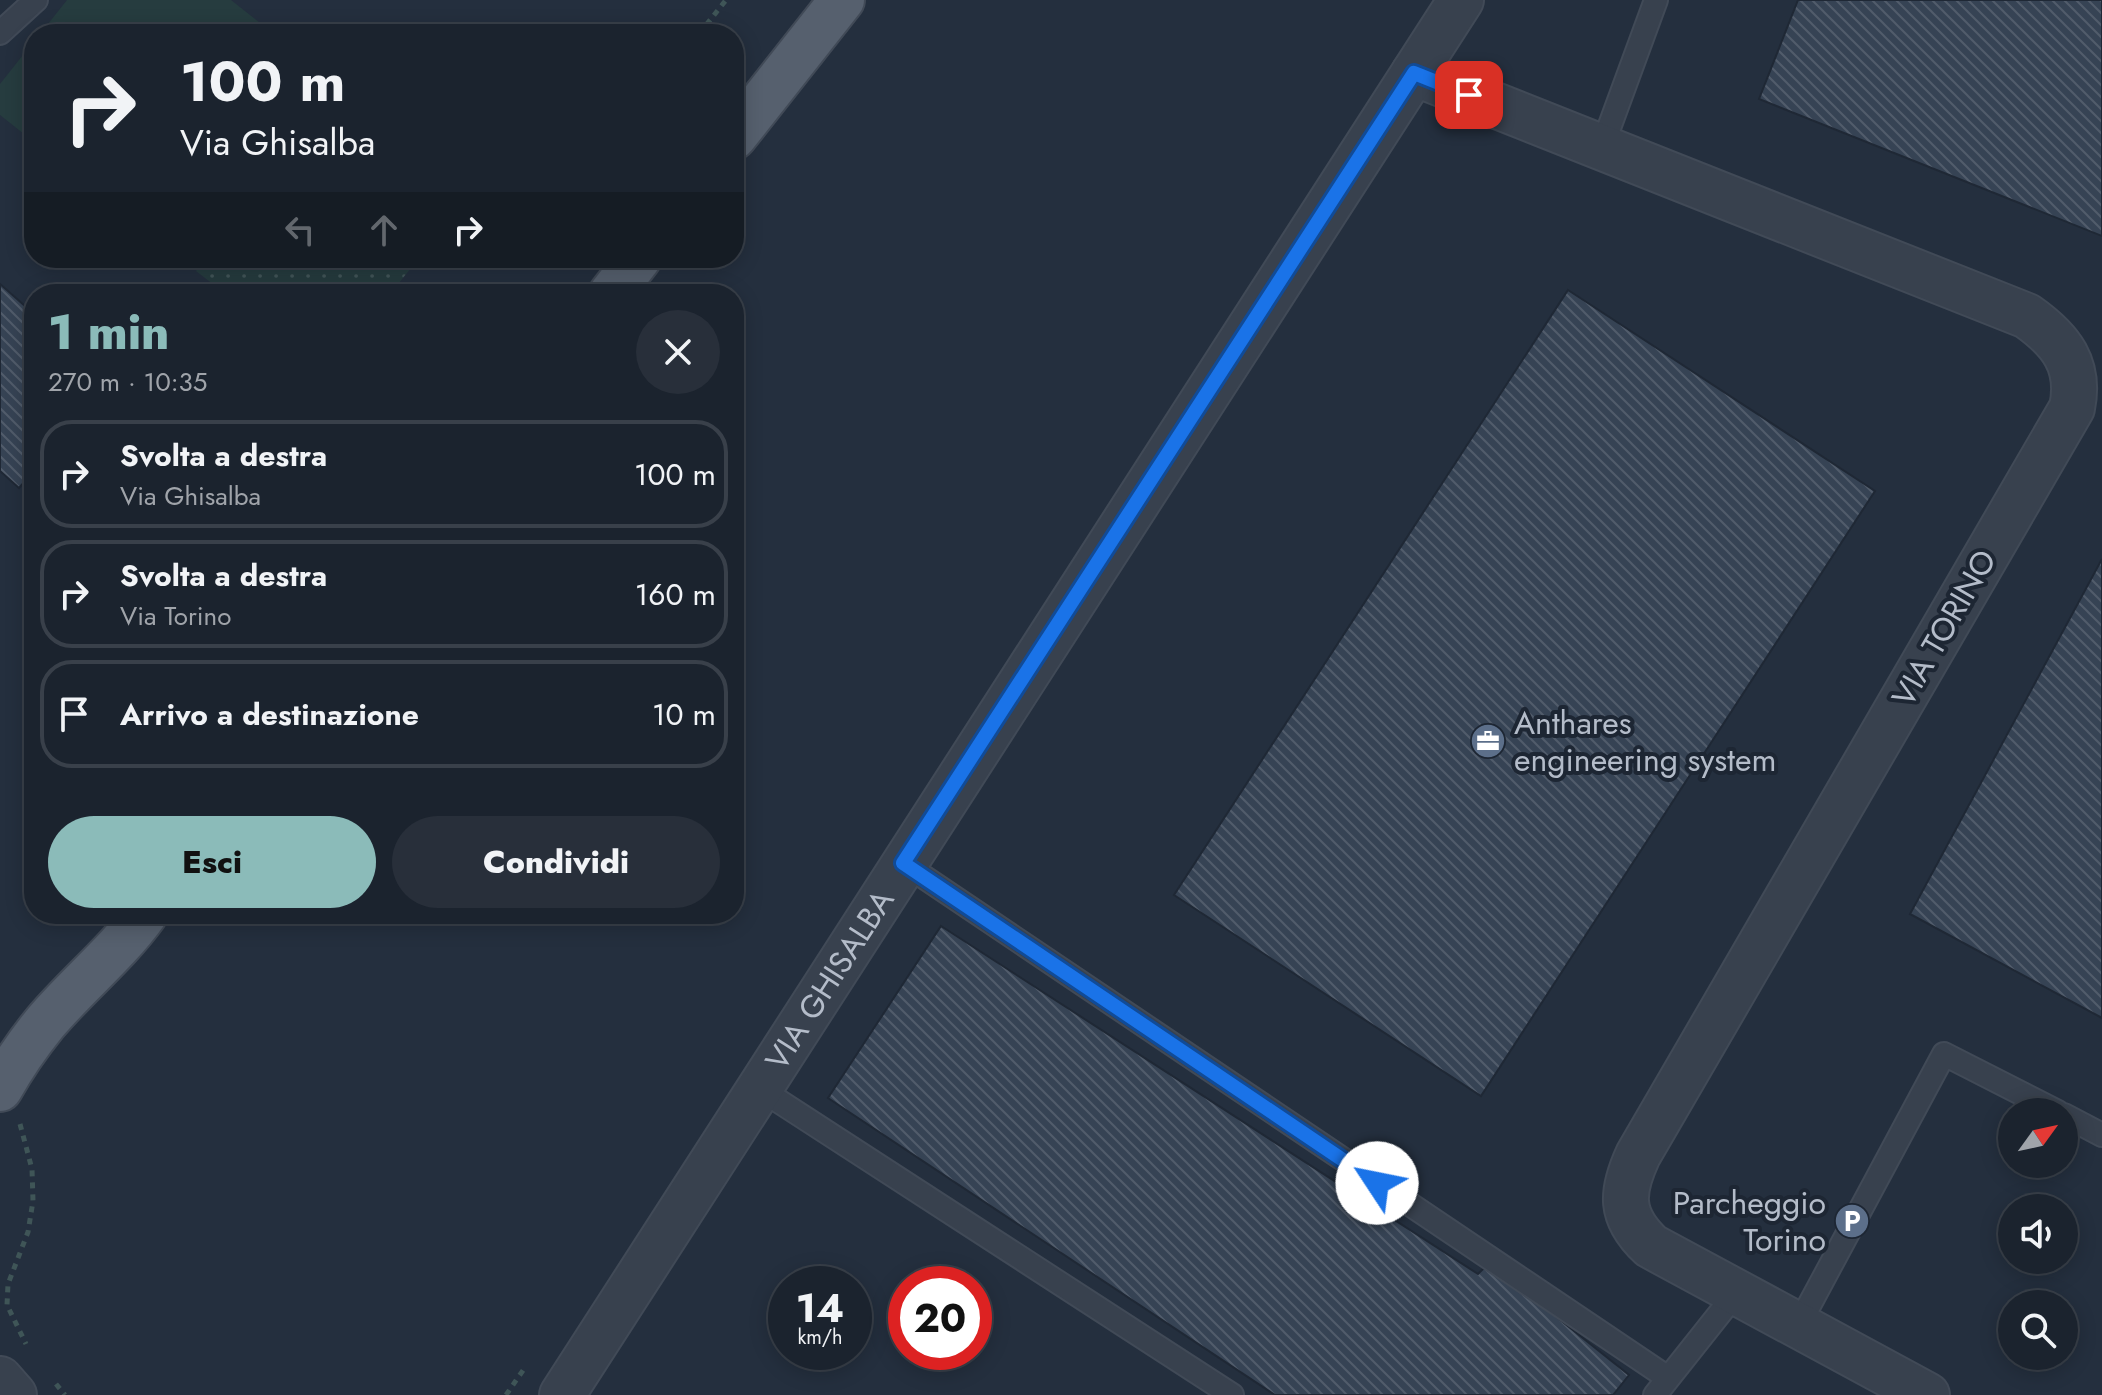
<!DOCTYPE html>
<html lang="it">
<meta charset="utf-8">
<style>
body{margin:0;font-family:Jost,sans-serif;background:#282f3a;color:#f1f3f6;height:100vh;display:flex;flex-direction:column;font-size:30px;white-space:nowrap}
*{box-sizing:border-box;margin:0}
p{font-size:26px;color:#a0a4aa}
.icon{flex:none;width:44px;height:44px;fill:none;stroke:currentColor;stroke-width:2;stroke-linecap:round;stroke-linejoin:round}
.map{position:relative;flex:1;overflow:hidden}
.details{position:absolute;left:24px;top:284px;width:720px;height:640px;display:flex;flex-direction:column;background:#1b232e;border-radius:32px;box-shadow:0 4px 20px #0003,0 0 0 2px #39404a}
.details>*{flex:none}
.hud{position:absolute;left:24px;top:24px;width:720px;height:244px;border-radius:32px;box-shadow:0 4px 20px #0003,0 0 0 2px #39404a;background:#1b232e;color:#f1f3f6;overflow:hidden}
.needle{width:52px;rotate:57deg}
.fabs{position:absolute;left:1998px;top:1098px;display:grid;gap:16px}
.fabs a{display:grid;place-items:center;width:80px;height:80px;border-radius:50%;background:#1b232e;box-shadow:0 4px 20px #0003,0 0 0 2px #39404a;font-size:40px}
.speed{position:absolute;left:768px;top:1266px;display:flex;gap:16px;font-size:40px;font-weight:700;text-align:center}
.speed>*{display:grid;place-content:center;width:104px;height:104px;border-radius:50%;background:#1b232e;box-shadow:0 4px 20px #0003,0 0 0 2px #39404a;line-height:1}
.speed small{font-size:20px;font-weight:400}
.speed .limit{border:12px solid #d22;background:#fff;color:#111}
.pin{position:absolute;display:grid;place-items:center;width:68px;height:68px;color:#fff;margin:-34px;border-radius:16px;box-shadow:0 4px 12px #0006}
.me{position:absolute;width:88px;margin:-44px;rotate:304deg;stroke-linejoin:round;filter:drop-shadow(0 0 6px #0008)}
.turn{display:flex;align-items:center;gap:28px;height:168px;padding:0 24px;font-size:36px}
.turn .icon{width:104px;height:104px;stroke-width:2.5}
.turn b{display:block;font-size:56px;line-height:68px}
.lanes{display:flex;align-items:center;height:76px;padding:0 24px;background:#0003;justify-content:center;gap:40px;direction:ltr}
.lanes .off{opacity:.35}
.round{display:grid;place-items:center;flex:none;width:84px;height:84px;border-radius:42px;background:#282f3a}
.head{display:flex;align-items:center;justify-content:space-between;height:136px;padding:0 24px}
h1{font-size:48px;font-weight:800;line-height:60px;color:#8bbbb9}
.button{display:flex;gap:16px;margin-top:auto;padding:16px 24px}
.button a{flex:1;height:92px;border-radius:48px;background:#8bbbb9;color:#111;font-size:32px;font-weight:800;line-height:92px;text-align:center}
.button a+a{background:#282f3a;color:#f1f3f6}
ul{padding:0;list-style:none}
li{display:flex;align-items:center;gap:24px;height:108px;margin:0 16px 12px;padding:0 8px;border:4px solid #39404a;border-radius:32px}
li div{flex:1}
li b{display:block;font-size:30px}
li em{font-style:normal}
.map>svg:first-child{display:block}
</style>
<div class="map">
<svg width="2102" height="1395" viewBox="0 0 2102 1395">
<defs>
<pattern id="grass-dots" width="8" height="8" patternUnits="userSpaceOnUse" patternTransform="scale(2)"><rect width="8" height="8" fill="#263c3f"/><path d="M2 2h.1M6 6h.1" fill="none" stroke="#435659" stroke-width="1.8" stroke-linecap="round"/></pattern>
<pattern id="building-back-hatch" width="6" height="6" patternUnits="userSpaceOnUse" patternTransform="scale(2)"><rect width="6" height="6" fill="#364354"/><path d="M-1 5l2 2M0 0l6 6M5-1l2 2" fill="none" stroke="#515c6b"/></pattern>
</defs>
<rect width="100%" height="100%" fill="#242f3e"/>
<!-- grass -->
<path fill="url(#grass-dots)" d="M206,258H419L390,294H226L196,271Z"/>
<!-- park -->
<path fill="#263c3f" d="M67,0H231L274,34H40Z
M34,41V142L0,115V84Z"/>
<!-- building -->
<path fill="url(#building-back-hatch)" stroke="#1f2835" stroke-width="2" d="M1798,0H2102V236L1759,99Z
M0,284L34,314V471L19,488L0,471Z
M1568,290L1875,491L1481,1096L1174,895Z
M2102,559V1018L1910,914Z
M941,926L1478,1274L1489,1263L1629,1375L1613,1395H1275L828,1098Z"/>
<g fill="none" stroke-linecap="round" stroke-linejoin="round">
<!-- service casing -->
<g stroke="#414a57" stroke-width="26">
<path id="service" d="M0,33L36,0
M1602,147L1656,0
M903,863L1668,1378
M760,1089L1232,1395
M2064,1115L2102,1135
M1798,1326L1944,1054L2058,1112
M1655,1395L1736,1293"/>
</g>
<!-- minor casing -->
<g stroke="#414a57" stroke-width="48">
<path id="minor" d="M1414,73L2027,316C2061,340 2081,365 2072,408L1638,1155C1621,1192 1619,1216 1651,1246L1927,1395"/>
</g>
<!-- tertiary casing -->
<g stroke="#414a57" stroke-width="48">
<g id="tertiary">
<path d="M0,1379L14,1395"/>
<path id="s1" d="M562,1395L1461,0"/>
</g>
</g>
<!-- primary casing -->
<g stroke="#414a57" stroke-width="48">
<path id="primary" d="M734,137L842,0
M611,294L639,258
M0,1089C13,1066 28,1044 45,1023C77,985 116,954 145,914"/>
</g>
<!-- path -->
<path stroke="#3f5557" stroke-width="5" stroke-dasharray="6 6" stroke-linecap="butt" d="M699,34L726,0
M20,1124L32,1169L33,1201L28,1232L8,1284L7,1305L26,1344
M56,1384L65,1395
M506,1395L526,1366"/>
<!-- service -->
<use href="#service" stroke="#38414e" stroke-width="22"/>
<!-- minor -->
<use href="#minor" stroke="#38414e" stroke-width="44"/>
<!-- tertiary -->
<use href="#tertiary" stroke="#38414e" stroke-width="44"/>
<!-- primary -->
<use href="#primary" stroke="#56606e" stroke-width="44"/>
</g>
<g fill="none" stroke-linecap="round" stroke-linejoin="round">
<!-- route casing -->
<g stroke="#114b97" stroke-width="20">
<path id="route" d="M1377,1183L903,863L1414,73L1469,95"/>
</g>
<!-- route -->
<use href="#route" stroke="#1a73e8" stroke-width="14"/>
</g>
<!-- icons -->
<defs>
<g id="office-disc" transform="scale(1.8)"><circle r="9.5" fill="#5c6f8a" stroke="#1d2633"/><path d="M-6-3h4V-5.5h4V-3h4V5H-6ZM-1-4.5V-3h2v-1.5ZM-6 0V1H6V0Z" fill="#fff"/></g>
<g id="parking-disc" transform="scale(1.8)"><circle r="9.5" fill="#5c6f8a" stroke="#1d2633"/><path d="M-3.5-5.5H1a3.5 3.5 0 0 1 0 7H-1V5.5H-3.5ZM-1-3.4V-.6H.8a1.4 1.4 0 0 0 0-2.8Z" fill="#fff"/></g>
</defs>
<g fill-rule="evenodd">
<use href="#office-disc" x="1488" y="741"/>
<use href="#parking-disc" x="1852" y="1221"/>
</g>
<g text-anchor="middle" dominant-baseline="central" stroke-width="8" stroke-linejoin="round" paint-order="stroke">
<!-- street labels -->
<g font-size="32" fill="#b4bcc9" stroke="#1d2633">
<text transform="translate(1944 628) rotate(-60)">VIA TORINO</text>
<text stroke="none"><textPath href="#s1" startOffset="494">VIA GHISALBA</textPath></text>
</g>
<!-- poi labels -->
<g font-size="32" fill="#b4bcc9" stroke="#1d2633" text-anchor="start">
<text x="1514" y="723">Anthares<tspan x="1514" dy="37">engineering system</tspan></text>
<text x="1826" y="1203" text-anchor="end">Parcheggio<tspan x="1826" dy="37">Torino</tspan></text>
</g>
</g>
</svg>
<div class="fabs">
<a><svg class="needle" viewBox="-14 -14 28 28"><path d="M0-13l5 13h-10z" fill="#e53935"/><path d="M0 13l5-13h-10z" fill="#a0a4aa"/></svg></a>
<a><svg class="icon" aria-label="sound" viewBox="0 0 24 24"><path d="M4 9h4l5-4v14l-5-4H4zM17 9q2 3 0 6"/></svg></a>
<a><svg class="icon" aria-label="search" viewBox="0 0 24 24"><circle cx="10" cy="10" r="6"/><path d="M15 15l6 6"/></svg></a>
</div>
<div class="speed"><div>14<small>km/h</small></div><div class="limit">20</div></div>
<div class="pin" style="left:1469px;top:95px;background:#d93025"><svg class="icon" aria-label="arrive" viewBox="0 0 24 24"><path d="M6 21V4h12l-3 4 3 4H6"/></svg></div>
<svg class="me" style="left:1377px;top:1183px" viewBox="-20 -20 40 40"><circle r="19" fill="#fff"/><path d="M0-13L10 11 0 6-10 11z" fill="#1a73e8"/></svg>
<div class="hud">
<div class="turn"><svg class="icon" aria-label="right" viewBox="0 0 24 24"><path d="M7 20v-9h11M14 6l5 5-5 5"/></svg><div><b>100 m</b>Via Ghisalba</div></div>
<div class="lanes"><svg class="icon off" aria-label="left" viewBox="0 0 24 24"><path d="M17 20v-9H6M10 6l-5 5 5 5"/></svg><svg class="icon off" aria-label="ahead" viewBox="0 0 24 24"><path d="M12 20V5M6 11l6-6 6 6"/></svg><svg class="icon" aria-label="right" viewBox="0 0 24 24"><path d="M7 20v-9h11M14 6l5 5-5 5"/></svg></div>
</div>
<section class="details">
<div class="head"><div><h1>1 min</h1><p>270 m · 10:35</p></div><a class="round"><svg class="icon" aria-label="close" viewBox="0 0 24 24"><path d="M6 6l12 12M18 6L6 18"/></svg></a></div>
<ul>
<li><svg class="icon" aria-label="right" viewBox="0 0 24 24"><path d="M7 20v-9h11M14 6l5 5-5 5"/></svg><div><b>Svolta a destra</b><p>Via Ghisalba</p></div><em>100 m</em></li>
<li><svg class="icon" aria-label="right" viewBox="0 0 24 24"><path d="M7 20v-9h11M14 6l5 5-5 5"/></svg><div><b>Svolta a destra</b><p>Via Torino</p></div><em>160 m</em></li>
<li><svg class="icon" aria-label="arrive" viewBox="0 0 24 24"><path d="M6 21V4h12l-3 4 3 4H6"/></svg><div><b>Arrivo a destinazione</b></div><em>10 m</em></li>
</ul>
<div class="button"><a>Esci</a><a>Condividi</a></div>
</section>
</div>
